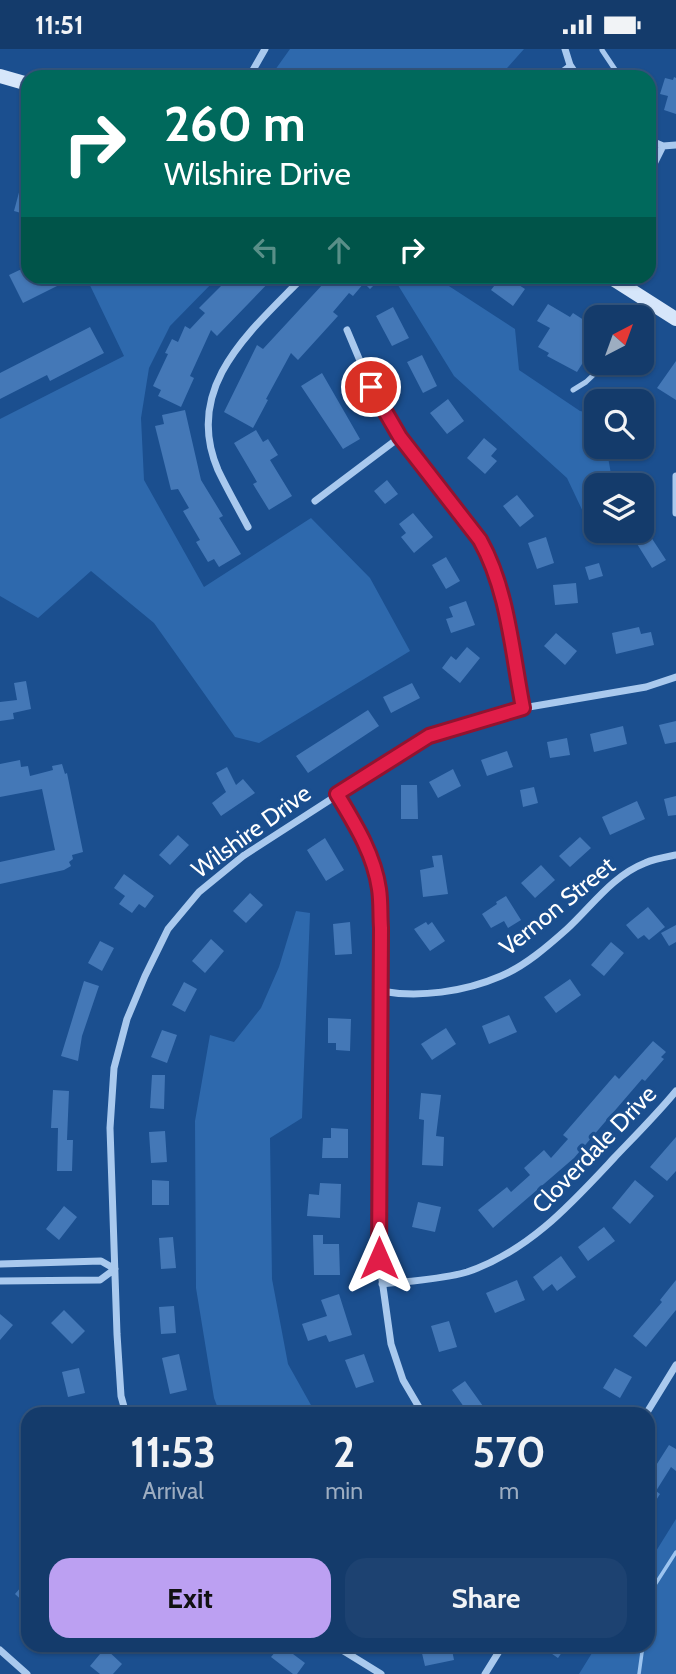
<!DOCTYPE html>
<style>
body{margin:0;font-family:Cabin,sans-serif;background:#1d4271;color:#f1f3f6;height:100vh;display:flex;flex-direction:column;font-size:26px;white-space:nowrap}
*{box-sizing:border-box;margin:0}
p{font-size:23px;color:#9dadc1}
.icon{flex:none;width:38px;height:38px;fill:none;stroke:currentColor;stroke-width:2;stroke-linecap:round;stroke-linejoin:round}
.map{position:relative;flex:1;overflow:hidden}
.side{position:absolute;left:21px;top:1358px;width:634px;height:245px;display:flex;flex-direction:column;background:#143b6b;border-radius:21px;box-shadow:0 2px 5px #0004,0 0 0 2px #33557e}
.side>*{flex:none}
.guide{position:absolute;left:21px;top:21px;width:635px;height:214px;border-radius:21px;box-shadow:0 2px 5px #0004,0 0 0 2px #33557e;background:#00695c;color:#fff;overflow:hidden}
.needle{width:46px;rotate:41deg}
.controls{position:absolute;left:584px;top:256px;display:grid;gap:14px}
.controls a{display:grid;place-items:center;width:70px;height:70px;border-radius:14px;background:#143b6b;box-shadow:0 2px 5px #0004,0 0 0 2px #33557e;font-size:35px}
.pin{position:absolute;display:grid;place-items:center;width:60px;height:60px;color:#fff;margin:-30px;border:4px solid #fff;border-radius:50%;box-shadow:0 2px 7px #0007}
.me{position:absolute;width:77px;margin:-38px;rotate:0deg;stroke-linejoin:round;filter:drop-shadow(0 0 5px #0008)}
.turn{display:flex;align-items:center;gap:24px;height:147px;padding:0 28px;font-size:32px}
.turn .icon{width:91px;height:91px;stroke-width:2.5}
.turn b{display:block;font-size:49px;line-height:60px}
.lanes{display:flex;align-items:center;height:66px;padding:0 28px;background:#0003;justify-content:center;gap:35px;direction:ltr}
.lanes .off{opacity:.35}
.eta{display:flex;justify-content:space-evenly;align-items:center;height:119px;text-align:center}
.eta b{font-size:42px;font-weight:700;line-height:49px}
.cta{display:flex;gap:14px;margin-top:auto;padding:14px 28px}
.cta a{flex:1;height:80px;border-radius:21px;background:#bca0f2;color:#111;font-size:28px;font-weight:700;line-height:80px;text-align:center}
.cta a+a{background:#1d4271;color:#f1f3f6}
.status{display:flex;justify-content:space-between;align-items:center;height:49px;padding:0 35px;background:#143b6b;direction:ltr}
.status svg{height:19px;fill:currentColor}
.map>svg:first-child{display:block}
</style>
<div class="status"><b>11:51</b><svg viewBox="0 0 49 12"><path d="M0 12V9h3v3zM5 12V6h3v6zM10 12V3h3v9zM15 12V0h3v12zM26 1h20v11H26zM47 4h2v5h-2z"/></svg></div>
<div class="map">
<svg width="676" height="1625" viewBox="0 0 676 1625">
<rect width="100%" height="100%" fill="#1b4f8f"/>
<!-- green -->
<path fill="#2e69ad" d="M290,0H524L499,28H270Z
M86,228H218L170,277L149,319L141,369L144,431L204,538L311,469L370,529L410,602L259,694L235,688L154,574L91,522L38,569L0,547V370L124,307Z
M393,228H435L515,280L519,321L580,362L597,365V397H606L613,436H597V481H612L595,488L567,429L454,327Z
M296,862L310,864L302,1069L270,1089L272,1230L288,1315L316,1365H220L214,1349L196,1239L195,1072L210,986L234,993L261,959L279,918Z
M676,1470V1625H579L597,1596H648V1515Z"/>
<g fill="none" stroke-linecap="round" stroke-linejoin="round">
<!-- stream -->
<path stroke="#9cc4f0" stroke-width="3.5" d="M648,1565L651,1542L676,1503
M639,1625L643,1596"/>
</g>
<!-- building -->
<path fill="#4478b7" d="M674,28L676,29V65L664,61L668,47L660,45L665,29L673,31Z
M25,121H28V166L14,162Z
M28,217V228H75L23,254L9,226Z
M230,228H274L217,287L211,281L190,327L194,329L181,358L158,347L161,341L153,337L168,305L165,304L172,290L178,293L185,277L190,280L205,264L199,259Z
M336,228H382L370,240L364,234L353,247L349,244L333,263L338,267L298,311L291,304L266,350L268,351L253,379L224,363L257,296L263,300L324,234L328,237Z
M501,228H507L525,240L513,257L491,241Z
M548,255L570,268L573,264L590,275L588,278L597,283V291L577,323L547,307L549,304L538,298L550,279L537,272Z
M393,258L409,289L392,297L376,267Z
M90,278L104,304L50,332L47,326L0,350V324Z
M422,306L437,337L423,344L407,313Z
M676,312V351L657,339Z
M322,324L360,390L343,400L301,337Z
M448,350L464,372L447,385L430,364Z
M185,361L201,431L223,467L219,469L241,505L219,518L214,510L208,513L196,493L200,491L183,462L189,459L178,440L171,441L155,377L164,375L162,366Z
M642,373L656,379L642,411Z
M256,381L263,393L268,390L278,406L270,411L292,447L269,461L253,435L257,433L234,394Z
M484,389L497,400L491,407L497,412L485,425L467,409Z
M387,431L398,445L385,455L374,442Z
M517,446L534,467L520,478L503,457Z
M413,464L433,488L414,504L401,488L406,484L399,475Z
M647,482L666,511L652,519L634,490Z
M546,488L554,514L537,520L528,494Z
M446,508L460,532L446,540L432,516Z
M599,514L603,527L589,531L585,518Z
M576,534L578,554L555,556L553,536Z
M466,552L475,576L451,584L446,570L453,568L449,558Z
M639,578L641,585L651,583L654,596L616,605L612,584Z
M556,584L577,602L565,616L544,597Z
M467,598L480,609L460,634L442,619L451,607L456,611Z
M26,632L31,660L13,664L14,670L0,672V653L17,651L14,634Z
M412,634L420,649L391,664L383,648Z
M368,661L379,677L308,724L296,707Z
M676,672V693L665,695L659,676Z
M623,677L627,695L594,703L590,685Z
M567,689L570,706L550,709L547,693Z
M507,702L513,718L487,727L481,711Z
M20,711L21,718L28,717L30,727L53,721L52,717L62,715L65,725L67,724L83,803L72,806L73,810L69,813L71,817L64,821L0,835V813L55,801L42,740L0,748V715Z
M227,718L236,736L243,730L255,744L221,767L212,754L226,743L216,724Z
M453,720L461,737L438,749L429,733Z
M401,736H417L418,770H401Z
M534,738L538,754L523,758L520,741Z
M676,747V766L668,767L664,750Z
M637,752L645,770L610,786L602,768Z
M178,786L189,796L170,816L159,806Z
M580,788L591,799L570,818L559,807Z
M325,789L344,821L326,832L307,801Z
M442,806L448,845L423,848L420,821L434,818L432,807Z
M541,816L555,831L535,849L521,834Z
M124,825L154,847L145,859L139,855L132,864L119,855L125,847L114,839Z
M250,844L263,856L246,874L233,862Z
M506,847L521,871L508,879L504,872L491,879L482,865L497,855L496,853Z
M648,858L665,878L649,891L644,886L638,890L626,876Z
M350,873L352,905L335,906L333,875Z
M426,873L428,876L432,873L445,892L430,902L414,880Z
M676,876V893L669,897L661,884Z
M211,890L224,902L205,924L192,912Z
M100,892L114,899L102,922L88,914Z
M611,893L624,904L604,927L591,916Z
M570,930L581,946L556,964L544,948Z
M84,932L99,937L82,987L78,1012L61,1007Z
M184,933L197,940L185,963L172,956Z
M509,966L517,983L489,995L482,977Z
M328,969L351,970L350,1002L336,1001V994H328Z
M446,979L456,995L432,1011L421,995Z
M162,981L177,986L167,1014L151,1008Z
M653,992L666,1003L661,1008L664,1010L645,1032L642,1030L574,1109L493,1179L478,1161L507,1138L511,1143L530,1126L524,1119L544,1101L551,1109L568,1090L563,1086L615,1026L619,1030Z
M152,1026H165L164,1060L150,1059Z
M53,1041L69,1042L67,1091H73L72,1122H57L58,1079H51Z
M421,1044L441,1046L436,1087L444,1088L443,1117L422,1116L424,1071L419,1070Z
M331,1079L348,1080V1109H322L323,1089H331Z
M165,1082L167,1113L151,1114L149,1083Z
M676,1088V1122L667,1132L650,1118Z
M152,1131L169,1132V1156H152Z
M635,1131L654,1147L630,1175L612,1159Z
M320,1134L341,1135L340,1169L307,1167L309,1145L319,1146Z
M418,1153L441,1158L435,1183L412,1178Z
M64,1157L77,1168L59,1191L46,1180Z
M604,1178L615,1192L588,1212L578,1198Z
M313,1186H323V1195H339L340,1226H314Z
M173,1188L176,1219L161,1220L159,1189Z
M561,1207L576,1228L557,1242L552,1235L543,1242L533,1228Z
M517,1231L525,1251L495,1264L486,1244Z
M676,1231V1261L646,1298L633,1287L662,1253L660,1251Z
M339,1245L352,1286L329,1293L326,1286L308,1292L302,1275L327,1267L321,1251Z
M174,1257L176,1284L161,1285L159,1258Z
M64,1261L85,1282L72,1295L51,1274Z
M0,1265L13,1276L0,1291Z
M449,1272L457,1298L439,1303L431,1277Z
M179,1305L187,1341L170,1345L162,1309Z
M364,1305L374,1333L356,1339L345,1311Z
M79,1319L85,1344L68,1348L62,1323Z
M615,1319L632,1328L620,1349L603,1339Z
M465,1332L483,1357L472,1365H469L452,1341Z
M669,1396L676,1400V1422L671,1418L656,1442L660,1445L648,1464V1429Z
M28,1530V1557L15,1545Z
M281,1596L305,1614L297,1625H293L271,1608Z
M441,1596H451L454,1611L425,1617L421,1600Z
M539,1596H567L558,1609Z
M105,1599L122,1615L113,1625H100L90,1617Z"/>
<g fill="none" stroke-linecap="round" stroke-linejoin="round">
<!-- lane -->
<path stroke="#a9c9ee" stroke-width="5" d="M602,1L620,28
M554,28L570,16
M639,268L649,253
M573,341L586,333L607,313"/>
<!-- street -->
<path stroke="#a9c9ee" stroke-width="7" d="M565,0L570,16L578,28
M249,28L265,0
M649,91L663,97L676,96
M649,125L663,97
M347,281L371,338L400,388L480,491C508,541 512,603 523,659
M676,427V464
M315,452L400,388
M248,478C238,459 227,440 218,421C182,337 252,281 303,228
M336,745C355,774 374,805 379,840C381,853 380,866 381,879L379,1209L391,1295L403,1331L423,1365
M380,942C419,949 464,943 501,927C525,917 548,897 567,880C592,857 612,827 645,814C654,810 666,808 676,806
M0,1215L101,1212L115,1220L100,1231L0,1232
M382,1235C409,1232 440,1231 467,1223C529,1202 571,1155 614,1109C635,1087 657,1065 676,1042
M126,1365L121,1347L117,1285L110,1079L114,1019L127,970L145,927L168,880L199,843L243,807L429,687L523,659L646,638L676,628
M646,1365L676,1316
M334,1596L381,1625
M0,1601L27,1625
M485,1625L503,1596"/>
<!-- secondary -->
<path stroke="#d6e6fa" stroke-width="14" d="M0,27L28,35
M610,228L676,270"/>
</g>
<g fill="none" stroke-linecap="round" stroke-linejoin="round">
<!-- route casing -->
<g stroke="#92132f" stroke-width="18">
<path id="route" d="M371,338L400,388L480,491C508,541 512,603 523,659L429,687L337,745C355,775 374,805 379,840C381,853 380,866 381,879L379,1209"/>
</g>
<!-- route -->
<use href="#route" stroke="#e11d48" stroke-width="12"/>
</g>
<g text-anchor="middle" dominant-baseline="central" stroke-width="7" stroke-linejoin="round" paint-order="stroke">
<!-- street labels -->
<g font-size="24" fill="#fff" stroke="#1b4f8f">
<text transform="translate(251 782) rotate(-36)">Wilshire Drive</text>
<text transform="translate(557 857) rotate(-39)">Vernon Street</text>
<text transform="translate(594 1100) rotate(-46)">Cloverdale Drive</text>
</g>
</g>
</svg>
<div class="controls">
<a><svg class="needle" viewBox="-14 -14 28 28"><path d="M0-13l5 13h-10z" fill="#e53935"/><path d="M0 13l5-13h-10z" fill="#9dadc1"/></svg></a>
<a><svg class="icon" aria-label="search" viewBox="0 0 24 24"><circle cx="10" cy="10" r="6"/><path d="M15 15l6 6"/></svg></a>
<a><svg class="icon" aria-label="layers" viewBox="0 0 24 24"><path d="M12 4l9 5-9 5-9-5zM3 14l9 5 9-5"/></svg></a>
</div>
<div class="pin" style="left:371px;top:338px;background:#d93025"><svg class="icon" aria-label="arrive" viewBox="0 0 24 24"><path d="M6 21V4h12l-3 4 3 4H6"/></svg></div>
<svg class="me" style="left:379px;top:1209px" viewBox="-20 -20 40 40"><path d="M0-17L14 15 0 8-14 15z" fill="#e11d48" stroke="#fff" stroke-width="4"/></svg>
<div class="guide">
<div class="turn"><svg class="icon" aria-label="right" viewBox="0 0 24 24"><path d="M7 20v-9h11M14 6l5 5-5 5"/></svg><div><b>260 m</b>Wilshire Drive</div></div>
<div class="lanes"><svg class="icon off" aria-label="left" viewBox="0 0 24 24"><path d="M17 20v-9H6M10 6l-5 5 5 5"/></svg><svg class="icon off" aria-label="ahead" viewBox="0 0 24 24"><path d="M12 20V5M6 11l6-6 6 6"/></svg><svg class="icon" aria-label="right" viewBox="0 0 24 24"><path d="M7 20v-9h11M14 6l5 5-5 5"/></svg></div>
</div>
<section class="side">
<div class="eta">
<div><b>11:53</b><p>Arrival</p></div>
<div><b>2</b><p>min</p></div>
<div><b>570</b><p>m</p></div>
</div>
<div class="cta"><a>Exit</a><a>Share</a></div>
</section>
</div>
